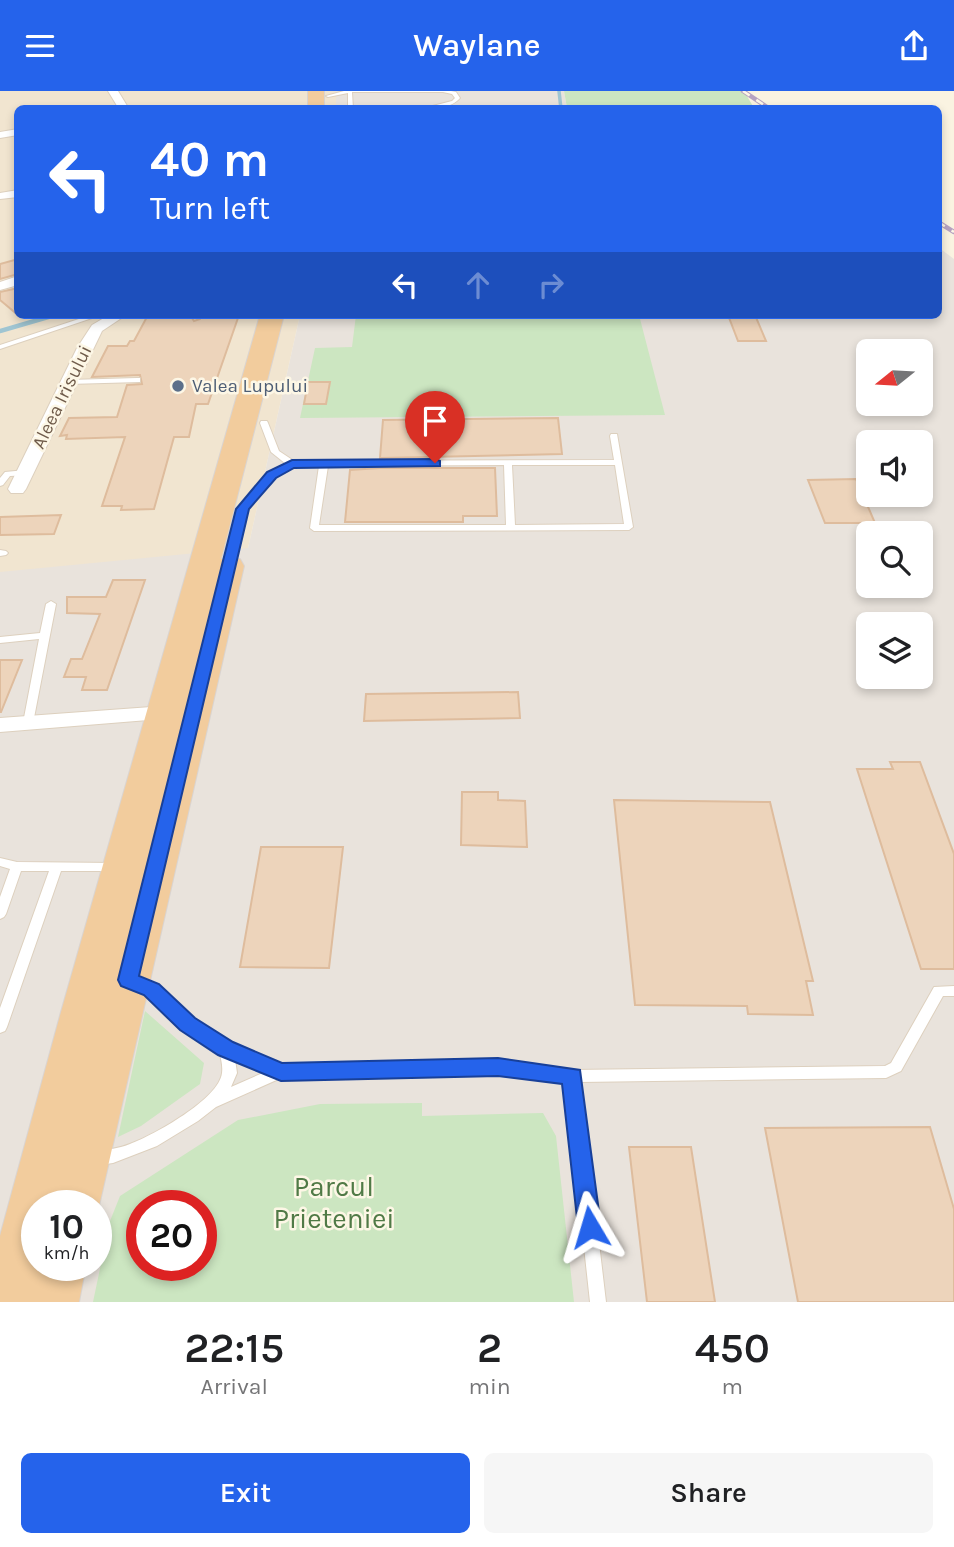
<!DOCTYPE html>
<style>
body{margin:0;font-family:Karla,sans-serif;background:#f6f6f6;color:#202124;height:100vh;display:flex;flex-direction:column;font-size:26px;white-space:nowrap}
*{box-sizing:border-box;margin:0}
p{font-size:23px;color:#757577}
.icon{flex:none;width:38px;height:38px;fill:none;stroke:currentColor;stroke-width:2;stroke-linecap:round;stroke-linejoin:round}
.map{position:relative;height:1211px;overflow:hidden}
.drawer{display:flex;flex-direction:column;background:#fff;flex:1}
.drawer>*{flex:none}
.hud{position:absolute;left:14px;top:14px;width:928px;height:214px;border-radius:10px;box-shadow:0 4px 10px #0003;background:#2563eb;color:#fff;overflow:hidden}
.needle{width:46px;rotate:252deg}
.tools{position:absolute;left:856px;top:248px;display:grid;gap:14px}
.tools a{display:grid;place-items:center;width:77px;height:77px;border-radius:10px;background:#fff;box-shadow:0 4px 10px #0003;font-size:35px}
.speed{position:absolute;left:21px;top:1099px;display:flex;gap:14px;font-size:35px;font-weight:700;text-align:center}
.speed>*{display:grid;place-content:center;width:91px;height:91px;border-radius:50%;background:#fff;box-shadow:0 4px 10px #0003;line-height:1}
.speed small{font-size:18px;font-weight:400}
.speed .limit{border:10px solid #d22;background:#fff;color:#111}
.pin{position:absolute;display:grid;place-items:center;width:60px;height:60px;color:#fff;margin:-72px -30px;border-radius:50% 50% 50% 0;rotate:-45deg;box-shadow:0 0 7px #0007}
.pin .icon{rotate:45deg}
.me{position:absolute;width:77px;margin:-38px;rotate:353deg;stroke-linejoin:round;filter:drop-shadow(0 0 5px #0008)}
.turn{display:flex;align-items:center;gap:24px;height:147px;padding:0 21px;font-size:32px}
.turn .icon{width:91px;height:91px;stroke-width:2.5}
.turn b{display:block;font-size:49px;line-height:60px}
.lanes{display:flex;align-items:center;height:66px;padding:0 21px;background:#0003;justify-content:center;gap:35px;direction:ltr}
.lanes .off{opacity:.35}
.eta{display:flex;justify-content:space-evenly;align-items:center;height:119px;text-align:center}
.eta b{font-size:42px;font-weight:600;line-height:49px}
.action{display:flex;gap:14px;margin-top:auto;padding:14px 21px}
.action a{flex:1;height:80px;border-radius:10px;background:#2563eb;color:#fff;font-size:28px;font-weight:600;line-height:80px;text-align:center}
.action a+a{background:#f6f6f6;color:#202124}
header{display:flex;justify-content:space-between;align-items:center;height:91px;padding:0 21px;background:#2563eb;color:#fff;font-size:32px;font-weight:600}
.map>svg:first-child{display:block}
</style>
<header><svg class="icon" aria-label="menu" viewBox="0 0 24 24"><path d="M4 6h16M4 12h16M4 18h16"/></svg>Waylane<svg class="icon" aria-label="share" viewBox="0 0 24 24"><path d="M12 15V3M7 8l5-5 5 5M5 13v7h14v-7"/></svg></header>
<div class="map">
<svg width="954" height="1211" viewBox="0 0 954 1211">
<rect width="100%" height="100%" fill="#faf3e1"/>
<!-- residential -->
<path fill="#f1e5d0" d="M0,0H336V17L18,18V224H300L248,457L0,1058Z"/>
<!-- industrial -->
<path fill="#e9e3dc" fill-rule="evenodd" d="M336,0H564L567,17L336,18Z
M938,156L954,168V1211H0V481L248,457L300,224H938ZM868,261H920V313H868ZM868,352H920V404H868ZM868,443H920V495H868ZM868,534H920V586H868ZM37,1115H96V1174H37ZM142,1115H201V1174H142Z"/>
<!-- green -->
<path fill="#cce6c1" fill-rule="evenodd" d="M564,0H744L754,17H567Z
M356,224H639L665,324L300,327L315,257L352,256Z
M145,920L204,972L200,993L141,1035L118,1046Z
M422,1012V1025L543,1022L556,1045L574,1211H93L110,1130L120,1105L238,1029L320,1013ZM142,1115H201V1174H142Z"/>
<g fill="none" stroke-linecap="round" stroke-linejoin="round">
<!-- stream-far1 -->
<path stroke="#9fc5d2" stroke-width="3.5" d="M559,0L561,18"/>
<!-- stream -->
<path stroke="#9fc5d2" stroke-width="4.5" d="M0,240L55,224"/>
</g>
<!-- building -->
<path fill="#edd4bb" stroke="#debc9d" stroke-width="2" d="M18,168V183L0,188V173Z
M18,197V224L0,209V201Z
M148,224H190L194,230L200,228L201,224H239L208,313H196L189,346H174L154,418L121,419L122,415H102L125,346L66,348L67,344L60,345L69,327L117,326L127,294L142,293L140,284L92,286L108,255H127L130,250H134Z
M728,224H755L766,250H738Z
M308,291H330L326,313H304Z
M558,327L562,363L380,367L383,329Z
M380,377H495L497,425H463V431H345L350,379Z
M856,388L875,432H825L808,389Z
M61,424L54,443L0,444V426Z
M113,489H145L107,599H82L86,586H64L71,568H82L100,523L67,522V506H106Z
M0,569H22L1,621H0Z
M518,601L520,627L364,630L366,603Z
M890,671H920L954,763V878H921L857,678H893Z
M462,701H498V709L525,710L527,756L461,754Z
M614,709L770,711L813,890H806L813,924L748,923L747,915L635,914Z
M261,756H343L329,877L240,876Z
M930,1036L954,1118V1211H798L765,1037Z
M629,1056H691L715,1211H647Z"/>
<g fill="none" stroke-linecap="round" stroke-linejoin="round">
<!-- service casing -->
<g stroke="#ddd0be" stroke-width="2">
<path id="service" d="M344,0H451L456,1L460,7C452,17 434,18 421,18L452,10L455,7L452,3L443,1H352L353,18H348V2L328,6L326,5Z
M91,224H101L0,258V254Z
M192,224H198V226L193,227Z
M137,287H140V291L69,293L65,291L69,289Z
M261,330H267L268,332L279,360L294,370L614,369L610,345L611,343H617L633,436L629,439L314,440L310,437L319,375H294L275,386L245,420H239V416L269,382L286,373L271,361L260,332ZM504,374L506,434H319L328,375ZM512,374H615L624,433L515,434Z
M26,379L29,380V384L10,385L3,394L0,395V387L5,381Z
M0,459L6,460L8,462L6,464L0,465Z
M51,510L56,513L33,632L28,636L23,632L39,548L0,552V546L40,542L46,513Z
M0,767L17,771L115,772L119,773L121,776L119,779L115,780H61L7,936L5,940L0,942V917L49,780H21L6,823L4,826L0,828V806L10,778L0,775Z
M137,888L157,894L193,929L230,953L281,975L497,970L572,979L885,975L891,972L934,896L954,895V905H943L901,980L886,987L580,991L606,1211H590L566,990L497,982L281,987L216,1016L198,1030L157,1055L113,1072L99,1074L94,1072L92,1067L94,1062C106,1058 118,1058 130,1053C154,1044 219,1008 222,982C223,975 221,967 219,960L183,937L147,902L132,897L130,893L132,889ZM235,968L265,981L231,996L237,982Z"/>
</g>
<!-- minor casing -->
<g stroke="#ddd0be" stroke-width="2">
<path id="minor" d="M108,0H118L129,18H119Z
M18,38V44L0,47V41Z
M18,99V106L0,108V102Z
M18,185V194L0,199V191Z
M109,224H126L102,240L26,398L23,402H11L8,398L77,257L92,234Z
M165,615L173,617L176,622L173,627L0,641V627Z"/>
</g>
<!-- trunk casing -->
<g stroke="#dad4d0" stroke-width="2">
<path id="trunk" d="M308,0H324V18H308Z
M260,224H284L221,468H240L244,475L99,1115L96,1122V1115H37V1174H86L79,1211H0V1145L61,921Z"/>
</g>
<!-- service -->
<use href="#service" fill="#fff" fill-rule="evenodd"/>
<!-- minor -->
<use href="#minor" fill="#fff" fill-rule="evenodd"/>
<!-- trunk -->
<use href="#trunk" fill="#f2cc9d" fill-rule="evenodd"/>
<!-- rail casing -->
<g stroke="#b6a2c1" stroke-width="4.5">
<path id="rail" d="M743,0L770,18
M938,131L954,141"/>
</g>
<!-- rail -->
<use href="#rail" stroke="#fdf7e6" stroke-width="2.5" stroke-dasharray="8" stroke-linecap="butt"/>
</g>
<!-- route -->
<path fill="#2563eb" stroke="#184099" stroke-width="2" d="M435,368L440,370V375L294,377L276,387L249,418L139,885L159,893L195,927L233,951L282,972L498,967L580,979L601,1136L598,1144L590,1147L581,1144L578,1136L562,993L498,985L281,990L218,964L180,939L144,904L121,895L118,889L236,418L267,381L292,369Z"/>
<!-- markers -->
<circle fill="#5c6f8a" stroke="#fdf7e6" stroke-width="2.5" cx="178" cy="295" r="7"/>
<g text-anchor="middle" dominant-baseline="central" stroke-width="5" stroke-linejoin="round" paint-order="stroke">
<!-- far-service labels -->
<g font-size="19" fill="#4e5e75" stroke="#fdf7e6" text-anchor="start">
<text x="192" y="295">Valea Lupului</text>
</g>
<!-- far-street labels -->
<g font-size="19" fill="#6f5b4a" stroke="#fdf7e6">
<text transform="translate(62 306) rotate(-64)">Aleea Irisului</text>
</g>
<!-- near-park labels -->
<g font-size="28" fill="#507a46" stroke="#fdf7e6">
<text x="334" y="1095">Parcul<tspan x="334" dy="32">Prieteniei</tspan></text>
</g>
</g>
</svg>
<div class="tools">
<a><svg class="needle" viewBox="-14 -14 28 28"><path d="M0-13l5 13h-10z" fill="#e53935"/><path d="M0 13l5-13h-10z" fill="#757577"/></svg></a>
<a><svg class="icon" aria-label="sound" viewBox="0 0 24 24"><path d="M4 9h4l5-4v14l-5-4H4zM17 9q2 3 0 6"/></svg></a>
<a><svg class="icon" aria-label="search" viewBox="0 0 24 24"><circle cx="10" cy="10" r="6"/><path d="M15 15l6 6"/></svg></a>
<a><svg class="icon" aria-label="layers" viewBox="0 0 24 24"><path d="M12 4l9 5-9 5-9-5zM3 14l9 5 9-5"/></svg></a>
</div>
<div class="speed"><div>10<small>km/h</small></div><div class="limit">20</div></div>
<div class="pin" style="left:435px;top:372px;background:#d93025"><svg class="icon" aria-label="arrive" viewBox="0 0 24 24"><path d="M6 21V4h12l-3 4 3 4H6"/></svg></div>
<svg class="me" style="left:590px;top:1136px" viewBox="-20 -20 40 40"><path d="M0-17L14 15 0 8-14 15z" fill="#2563eb" stroke="#fff" stroke-width="4"/></svg>
<div class="hud">
<div class="turn"><svg class="icon" aria-label="left" viewBox="0 0 24 24"><path d="M17 20v-9H6M10 6l-5 5 5 5"/></svg><div><b>40 m</b>Turn left</div></div>
<div class="lanes"><svg class="icon" aria-label="left" viewBox="0 0 24 24"><path d="M17 20v-9H6M10 6l-5 5 5 5"/></svg><svg class="icon off" aria-label="ahead" viewBox="0 0 24 24"><path d="M12 20V5M6 11l6-6 6 6"/></svg><svg class="icon off" aria-label="right" viewBox="0 0 24 24"><path d="M7 20v-9h11M14 6l5 5-5 5"/></svg></div>
</div>
</div>
<section class="drawer">
<div class="eta">
<div><b>22:15</b><p>Arrival</p></div>
<div><b>2</b><p>min</p></div>
<div><b>450</b><p>m</p></div>
</div>
<div class="action"><a>Exit</a><a>Share</a></div>
</section>
